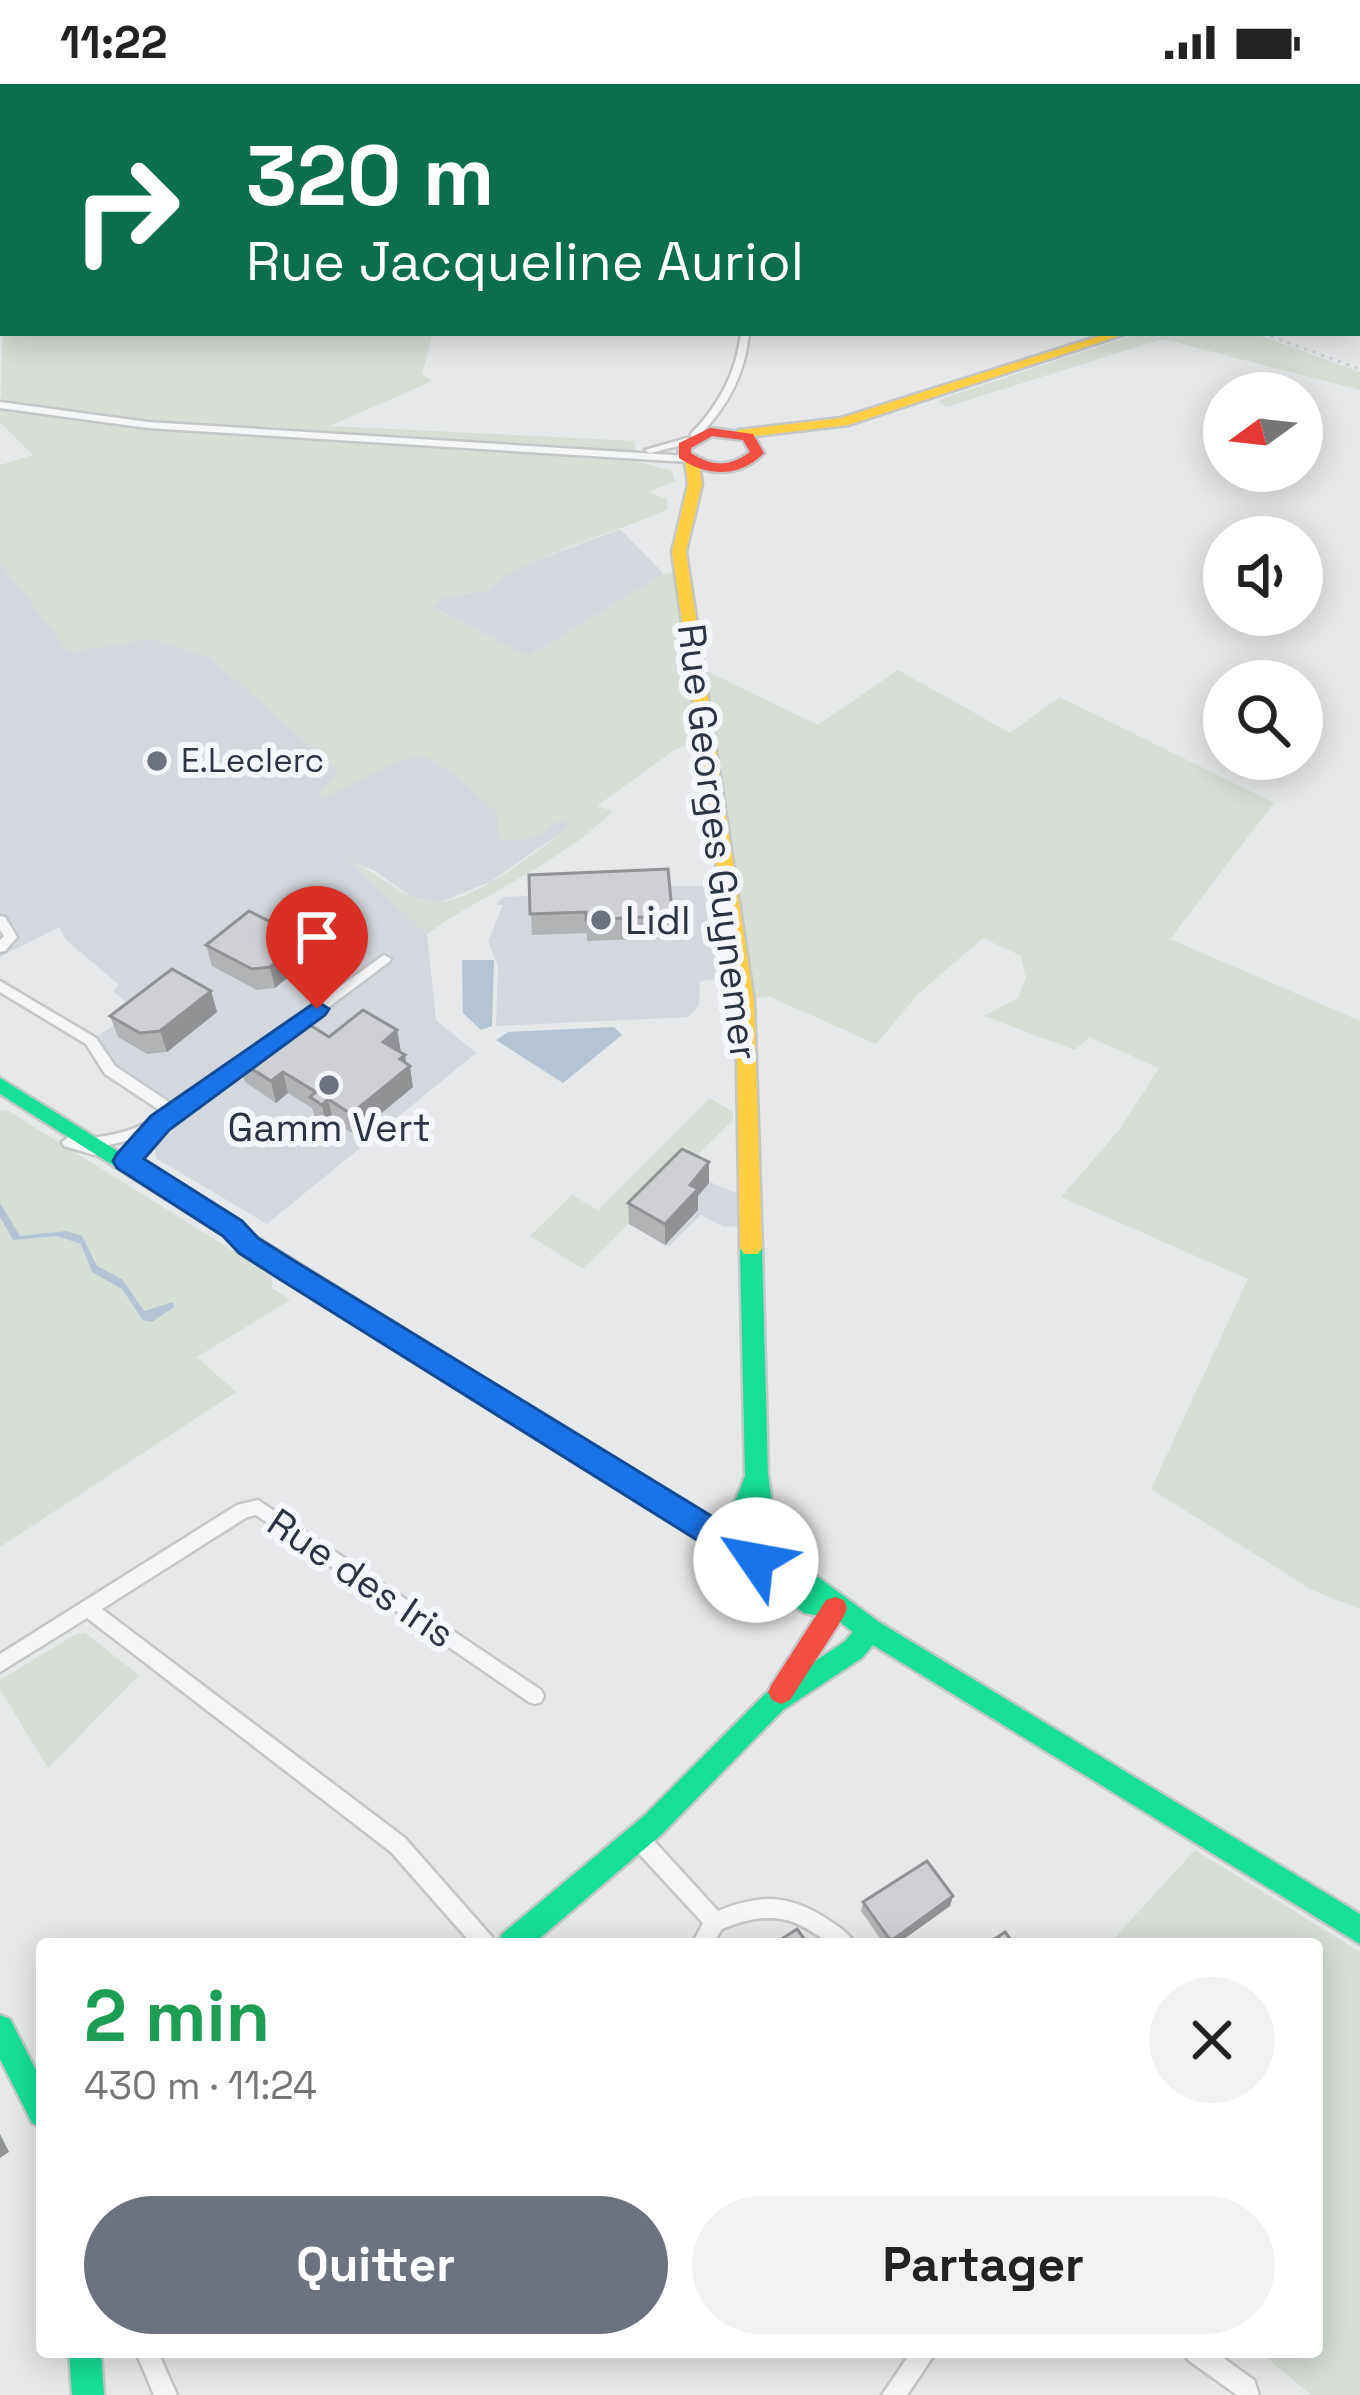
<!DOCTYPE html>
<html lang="fr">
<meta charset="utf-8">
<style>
body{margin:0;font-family:"Space Grotesk",sans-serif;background:#f2f2f2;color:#222;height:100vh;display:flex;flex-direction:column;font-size:45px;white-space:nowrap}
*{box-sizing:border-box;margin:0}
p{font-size:39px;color:#767676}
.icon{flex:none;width:66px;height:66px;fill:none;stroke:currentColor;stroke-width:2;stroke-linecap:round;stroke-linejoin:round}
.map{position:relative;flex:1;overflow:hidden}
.details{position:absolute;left:36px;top:1854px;width:1287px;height:420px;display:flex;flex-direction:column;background:#fff;border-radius:12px;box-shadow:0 6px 30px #0003}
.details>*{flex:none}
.banner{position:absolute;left:0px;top:0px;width:1362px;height:252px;box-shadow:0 6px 30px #0003;background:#0b6e4f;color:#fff;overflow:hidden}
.needle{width:78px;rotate:255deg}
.buttons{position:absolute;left:1203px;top:288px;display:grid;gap:24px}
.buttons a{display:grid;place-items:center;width:120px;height:120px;border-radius:50%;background:#fff;box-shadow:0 6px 30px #0003;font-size:60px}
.pin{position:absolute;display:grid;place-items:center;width:102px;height:102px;color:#fff;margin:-123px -51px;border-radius:50% 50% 50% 0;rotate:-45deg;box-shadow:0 0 12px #0007}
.pin .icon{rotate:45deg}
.me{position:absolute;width:132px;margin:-66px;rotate:303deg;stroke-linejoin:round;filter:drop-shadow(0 0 9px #0008)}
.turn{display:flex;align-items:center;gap:42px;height:252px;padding:0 48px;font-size:54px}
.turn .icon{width:156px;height:156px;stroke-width:2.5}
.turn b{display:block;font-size:84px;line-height:102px}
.round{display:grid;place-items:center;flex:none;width:126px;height:126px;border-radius:63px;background:#f2f2f2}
.summary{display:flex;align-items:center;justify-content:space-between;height:204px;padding:0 48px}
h1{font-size:72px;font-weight:700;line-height:90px;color:#1e9e55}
.button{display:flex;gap:24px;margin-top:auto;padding:24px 48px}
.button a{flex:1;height:138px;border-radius:72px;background:#6c737f;color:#fff;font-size:48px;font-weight:700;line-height:138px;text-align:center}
.button a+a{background:#f2f2f2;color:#222}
.status{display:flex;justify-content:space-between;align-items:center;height:84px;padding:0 60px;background:#fff;direction:ltr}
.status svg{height:33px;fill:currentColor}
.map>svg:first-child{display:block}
</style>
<div class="status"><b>11:22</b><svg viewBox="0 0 49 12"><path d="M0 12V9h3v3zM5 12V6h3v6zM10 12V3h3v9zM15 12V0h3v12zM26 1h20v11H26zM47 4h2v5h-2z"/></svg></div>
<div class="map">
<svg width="1360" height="2311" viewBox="0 0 1360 2311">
<rect width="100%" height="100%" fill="#e6e8ea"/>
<!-- built -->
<path fill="#d4d7dd" d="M620,445L664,490L528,573L432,523L442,513L488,507L492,499L519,483Z
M0,478L69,567L151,555L211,574L338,686L448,660L572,741L490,798L436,820L410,812L375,787L350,777L427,850L436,936L476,969L267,1140L156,1074L155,1064L167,1046L160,1039L174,1030L110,986L91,957L135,926L113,907L119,901L66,856L59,843L0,873Z
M668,802H711L723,895L700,897L699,921L688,933L496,942L498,882L488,857L503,821H496L503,813L667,807Z
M682,1086L750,1115L751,1141L724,1143L701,1131L668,1163L629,1140Z"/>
<!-- green -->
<path fill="#d6ded6" d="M0,0H461L3,3V11Z
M3,232V249H433L422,290L432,297L330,342L635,357V377L672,387L675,397L648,408L667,415L668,425C635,442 500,481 489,507L442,513L433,524L528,573L664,490L681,487L696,582L818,641L898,586L1010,649L1060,613L1274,719L1170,855L1360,937V1525L1314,1507L1151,1405L1248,1195L1061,1113L1120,1045L1159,984L1089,953L1075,966L984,932L1018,914L1026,894L1021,872L983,854L918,910L876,960L768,912L745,917L706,652L673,667L597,722L613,727C558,781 489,806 427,850L347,775C375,786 401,814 431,818C466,824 545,763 571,740L562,735L533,754L503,757L497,745L498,730L456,691L423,671L399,677L326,713L318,711L338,686L211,574L151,555L69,568L0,478V381L33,371L0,338Z
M1141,249H1253L1360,288V306L1163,255L946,323L940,319V315Z
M710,1014L733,1028V1036L583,1185L530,1152L572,1111L598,1126Z
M7,1026L272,1191V1204L290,1216L197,1273L236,1308L0,1463V1027Z
M85,1549L139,1591L48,1684L0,1605V1596L76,1550Z
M1195,1766L1360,1868V2311H1311L1260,2268H1317V1860H1109Z"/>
<!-- water -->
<path fill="#b4c4d5" d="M462,876H494L492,942L481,946L463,929Z
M614,943L622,951L563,999L496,956L508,948Z
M0,1119L20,1152L67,1147L82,1152L97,1182L122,1195L144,1227L173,1218L174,1223L152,1238L143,1236L122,1205L92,1188L81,1160L57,1152L13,1156L0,1133Z"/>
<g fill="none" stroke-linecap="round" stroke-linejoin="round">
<!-- street casing -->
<g stroke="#c4c6c8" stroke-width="5">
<path id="street" d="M819,0H827V3H819Z
M741,249H749C745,291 727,324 697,354H691V350C719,321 736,290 741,249Z
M0,318L148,338L688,372L693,375L688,378L148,344L0,324Z
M687,354L692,357L690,359L650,369L645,366Z
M0,832L5,833L17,853L5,867L0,868V856L4,852L0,846Z
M384,871L391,875L389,878L295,948H285L283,945L285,942Z
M0,897L96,954L115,982L175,1022L252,968L257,966L264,971L205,1016L166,1041L131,1081L115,1083L108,1078L110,1074L122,1072L138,1054L100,1063L102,1066L100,1070L95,1071L64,1062L62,1058L69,1053L85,1058C95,1052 103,1053 115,1050C132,1047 149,1038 164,1029L105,990L86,960L0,908Z
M258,1416L541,1606L544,1612L541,1618L535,1620L529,1618L256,1431L247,1433L102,1525L405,1754L492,1853L495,1860H472L391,1768L87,1534L0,1588V1570L237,1421Z
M638,1745L645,1747L718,1827C760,1810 788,1810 827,1835C838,1842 849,1849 855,1860C821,1860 827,1855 800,1841C774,1828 747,1835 722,1845L713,1860H692L703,1839L631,1761L628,1754L631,1747Z
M136,2268H158L177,2311H154Z
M911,2268H936L907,2311H882Z
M1185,2268H1215L1254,2296L1259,2311H1237L1188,2276Z"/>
</g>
<!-- fast casing -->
<g stroke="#c4c6c8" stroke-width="5">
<path id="fast" d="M0,994L720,1441L736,1415L745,1392L740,1164L744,1158H758L762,1164L768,1390L776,1449L770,1470L815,1491L879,1538L1360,1830V1860L873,1561L862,1574L783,1626L662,1750L533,1860H498L502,1850L644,1732L765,1610L844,1558L853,1548L836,1535L804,1529L683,1441L0,1010ZM750,1434L752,1449L748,1461L738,1454Z
M0,1931L10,1935L42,1998V2044L32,2039L0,1975Z
M69,2268H101L104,2311H72Z"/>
</g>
<!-- slow casing -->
<g stroke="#c4c6c8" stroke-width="5">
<path id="slow" d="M1359,164H1360V172H1359Z
M1109,249H1128L848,341L739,354L732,350L739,346L841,334Z
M692,374L699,378L702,400L686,468L754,917L762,1164L758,1170H744L740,1164L736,917L672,468L688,400L685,378Z"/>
</g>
<!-- jam casing -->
<g stroke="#c4c6c8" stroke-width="5">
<path id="jam" d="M710,344L753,350L764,369C739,394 708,393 679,374V359ZM712,352L743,356L750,368C730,383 712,383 691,369V364Z
M835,1513L844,1516L847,1524L844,1532L790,1616L781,1620L772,1616L768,1608L772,1600L826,1516Z"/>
</g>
<!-- street -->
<use href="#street" fill="#f5f6f7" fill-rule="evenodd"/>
<!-- fast -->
<use href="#fast" fill="#16e098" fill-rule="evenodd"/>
<!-- slow -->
<use href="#slow" fill="#ffcf43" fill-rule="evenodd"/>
<!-- jam -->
<use href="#jam" fill="#f24e42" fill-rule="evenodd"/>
<!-- rail -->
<path stroke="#cecfd2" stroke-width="3" stroke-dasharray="3 6" stroke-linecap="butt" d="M655,0L659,3
M1262,249L1360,285"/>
</g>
<!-- wall -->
<path fill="#b1b3b5" d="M529,791L672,827V848L664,854L587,857V849L532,851Z
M304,855L308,877L275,904L257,906L212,882L206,861Z
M211,907L217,928L167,968L147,970L118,953L110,932Z
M397,946L401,968L413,1003L355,1051L333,1037L326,1042L315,1034L312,1024L288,1009L276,1019L245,998L239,977L329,953Z
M709,1078V1099L698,1112V1126L665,1161L629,1140L628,1119Z
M953,1812L950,1822L897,1860H884L861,1827L863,1818Z"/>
<!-- shaded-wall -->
<path fill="#909294" d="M672,827V848L664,854V832Z
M304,855L308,877L275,904L270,883Z
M211,907L217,928L167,968L160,947Z
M397,946L401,968L383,958Z
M405,971L407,984L410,982L413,1003L355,1051L351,1030Z
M283,988L288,1009L276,1019L271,997Z
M328,1015L333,1037L326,1042L322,1021Z
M709,1078V1099L698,1112V1126L665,1161V1140L690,1101Z
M953,1812L950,1822L897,1860H890L891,1857Z
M0,2050L9,2068L0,2074Z"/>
<!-- building -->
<path fill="#ced0d3" stroke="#909294" stroke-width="3" d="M668,785L672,827L664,832L586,836V828L530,830L529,791Z
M249,827L304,855L270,883L252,885L206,861Z
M172,885L211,907L160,947L140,949L110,932Z
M363,926L397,946L383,958L405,971L400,975L410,982L351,1030L328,1015L322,1021L310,1013L316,1008L283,988L271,997L239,977L297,933L329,953Z
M682,1065L709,1078L690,1101L698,1105L665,1140L628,1119Z
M927,1777L953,1812L891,1857L863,1818Z
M797,1845L808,1860H774Z
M1005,1848L1014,1860H987Z"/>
<!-- route -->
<path fill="#1a73e8" stroke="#114b97" stroke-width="3" d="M317,917L329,925L325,931L169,1046L144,1075L242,1137L258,1154L301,1181L767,1466L772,1476L767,1486L756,1490L745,1486L281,1196L239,1169L223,1152L117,1084L113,1077L117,1070L151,1032Z"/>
<!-- markers -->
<g fill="#6c737f" stroke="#f4f6f9" stroke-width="4.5">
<circle cx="157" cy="677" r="12"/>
<circle cx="601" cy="836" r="12"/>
<circle cx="329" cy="1001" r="12"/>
</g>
<g text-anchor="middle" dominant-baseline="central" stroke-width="12" stroke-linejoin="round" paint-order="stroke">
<!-- far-poi labels -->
<g font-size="33" fill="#2b3445" stroke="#f4f6f9" text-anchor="start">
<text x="181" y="677">E.Leclerc</text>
</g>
<!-- street labels -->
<g font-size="39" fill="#2b3445" stroke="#f4f6f9">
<text transform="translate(718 758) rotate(83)">Rue Georges Guynemer</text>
<text transform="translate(361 1494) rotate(34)">Rue des Iris</text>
</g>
<!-- poi labels -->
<g font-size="39" fill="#2b3445" stroke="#f4f6f9" text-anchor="start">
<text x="625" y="836">Lidl</text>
<text x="329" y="1043" text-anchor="middle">Gamm Vert</text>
</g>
</g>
</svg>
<div class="buttons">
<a><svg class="needle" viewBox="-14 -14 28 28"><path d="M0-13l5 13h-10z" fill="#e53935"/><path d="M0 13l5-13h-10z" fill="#767676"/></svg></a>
<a><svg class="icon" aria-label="sound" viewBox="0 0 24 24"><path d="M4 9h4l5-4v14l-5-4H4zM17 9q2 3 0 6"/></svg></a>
<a><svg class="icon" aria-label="search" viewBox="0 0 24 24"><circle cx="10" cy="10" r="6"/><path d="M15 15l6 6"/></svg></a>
</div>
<div class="pin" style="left:317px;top:925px;background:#d93025"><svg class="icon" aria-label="arrive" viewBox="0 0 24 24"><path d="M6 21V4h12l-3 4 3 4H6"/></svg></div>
<svg class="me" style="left:756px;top:1476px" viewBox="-20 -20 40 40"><circle r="19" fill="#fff"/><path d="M0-13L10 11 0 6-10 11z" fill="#1a73e8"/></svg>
<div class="banner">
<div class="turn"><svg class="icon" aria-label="right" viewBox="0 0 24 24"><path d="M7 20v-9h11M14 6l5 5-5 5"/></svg><div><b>320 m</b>Rue Jacqueline Auriol</div></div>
</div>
<section class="details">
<div class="summary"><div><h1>2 min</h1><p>430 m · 11:24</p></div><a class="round"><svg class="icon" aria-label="close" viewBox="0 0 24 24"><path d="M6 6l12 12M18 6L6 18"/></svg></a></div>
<div class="button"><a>Quitter</a><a>Partager</a></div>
</section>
</div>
